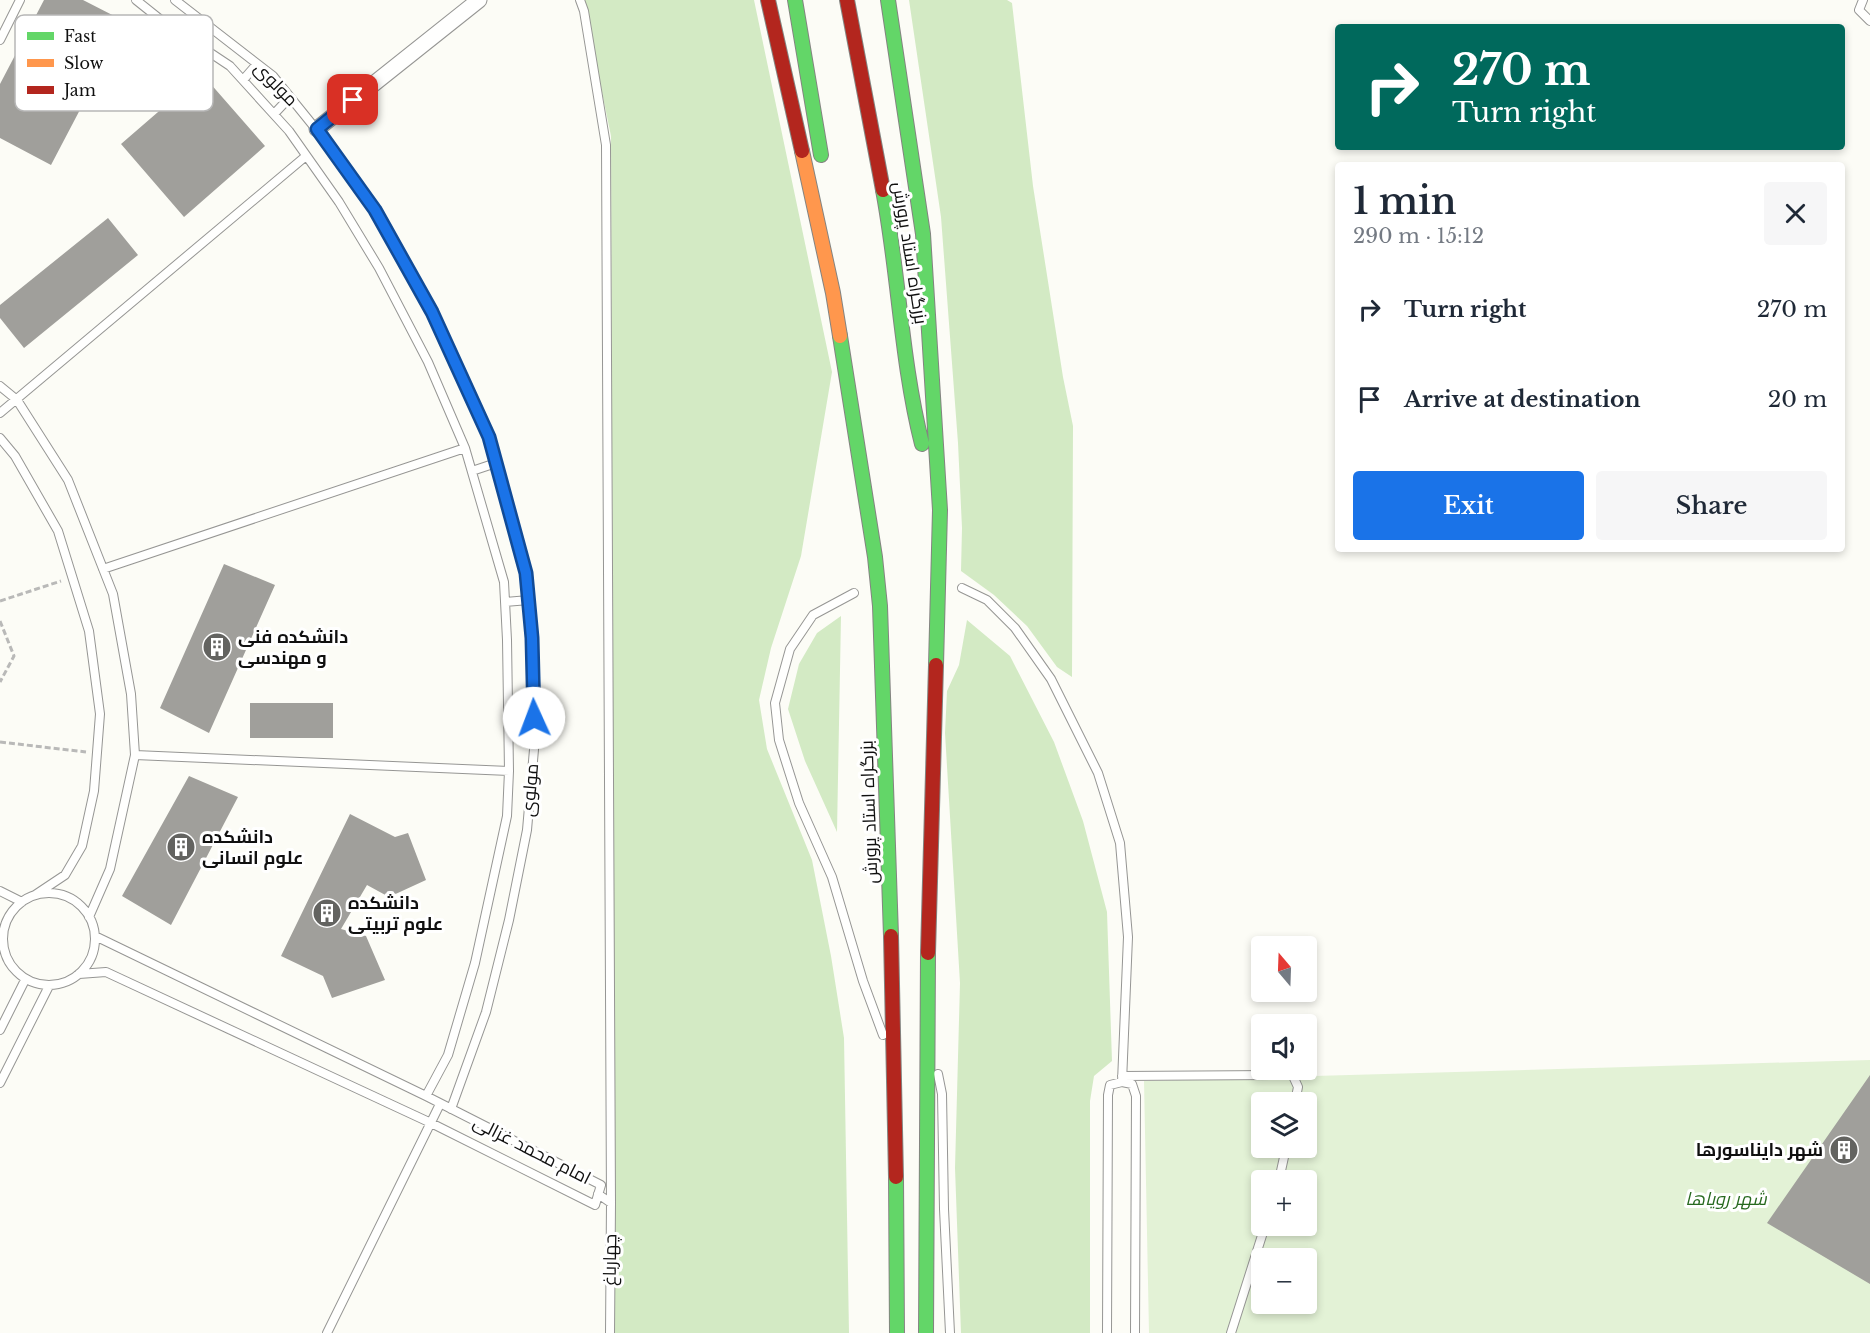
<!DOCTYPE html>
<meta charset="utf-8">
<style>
body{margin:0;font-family:"Libre Baskerville",Cairo,serif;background:#f6f6f7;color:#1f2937;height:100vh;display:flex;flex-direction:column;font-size:22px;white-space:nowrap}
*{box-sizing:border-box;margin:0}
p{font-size:20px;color:#747a83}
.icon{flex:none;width:33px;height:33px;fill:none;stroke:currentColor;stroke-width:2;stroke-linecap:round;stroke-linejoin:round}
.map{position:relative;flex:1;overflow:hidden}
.sheet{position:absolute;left:1335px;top:162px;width:510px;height:390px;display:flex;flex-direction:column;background:#fff;border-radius:6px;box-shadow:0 3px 9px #0003}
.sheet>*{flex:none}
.guide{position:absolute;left:1335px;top:24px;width:510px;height:126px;border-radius:6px;box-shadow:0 3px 9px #0003;background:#00695c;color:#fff;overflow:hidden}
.needle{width:39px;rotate:341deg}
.controls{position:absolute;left:1251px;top:936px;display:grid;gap:12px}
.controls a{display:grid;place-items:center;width:66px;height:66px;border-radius:6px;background:#fff;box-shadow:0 3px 9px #0003;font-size:30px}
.pin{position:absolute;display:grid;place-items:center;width:51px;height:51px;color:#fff;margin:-26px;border-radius:12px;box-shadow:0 3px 9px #0006}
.me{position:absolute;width:66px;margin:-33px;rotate:358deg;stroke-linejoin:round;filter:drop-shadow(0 0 4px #0008)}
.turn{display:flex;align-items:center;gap:21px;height:126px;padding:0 18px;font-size:27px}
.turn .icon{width:78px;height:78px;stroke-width:2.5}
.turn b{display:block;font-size:42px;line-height:51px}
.round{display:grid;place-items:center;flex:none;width:63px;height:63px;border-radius:6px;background:#f6f6f7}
.overview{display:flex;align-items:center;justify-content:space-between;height:102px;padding:0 18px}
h1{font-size:36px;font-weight:600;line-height:45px}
.action{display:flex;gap:12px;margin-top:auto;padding:12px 18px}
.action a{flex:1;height:69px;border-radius:6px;background:#1a73e8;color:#fff;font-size:24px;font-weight:600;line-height:69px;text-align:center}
.action a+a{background:#f6f6f7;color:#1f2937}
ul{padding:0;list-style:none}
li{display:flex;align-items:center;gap:18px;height:90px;padding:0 18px}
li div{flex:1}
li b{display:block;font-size:22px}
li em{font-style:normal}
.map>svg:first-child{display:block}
</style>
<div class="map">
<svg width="1870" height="1333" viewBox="0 0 1870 1333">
<rect width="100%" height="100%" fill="#fcfcf6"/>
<!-- green -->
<path fill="#e3f2d6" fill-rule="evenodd" d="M1870,1060V1333H1149L1144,1081ZM1262,1102H1306V1148H1262ZM1262,1180H1306V1226H1262ZM1262,1258H1306V1304H1262Z"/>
<!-- forest -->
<path fill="#d3eac4" d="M583,0H754L832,372L801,556L771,648L759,700L767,749L812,860L831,956L844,1038L849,1333H615L611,136Z
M909,0H1007L1012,3L1033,186L1063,377L1073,426L1072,677L1057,667L1027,626L994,595L961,571L962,528L958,443L941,217Z
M841,616L837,832L805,761L788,709L799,664L817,633Z
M967,620L1010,656L1054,742L1083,821L1107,912L1112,1061L1094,1076L1090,1101V1333H961L955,1168L960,983L945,733L947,691L959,665Z"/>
<!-- building -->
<path fill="#a09f9b" d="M44,0H83L126,22L51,165L0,138V84Z
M202,74L265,146L184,217L121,144Z
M108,218L138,255L24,348L0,318V305Z
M224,564L275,585L209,733L160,708Z
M250,703H333V738H250Z
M189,776L238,797L171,925L122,896Z
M350,814L395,837L408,833L426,880L389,897L367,885L341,929L366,936L385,980L332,998L323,976L281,956Z
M1870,1075V1284L1767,1223Z"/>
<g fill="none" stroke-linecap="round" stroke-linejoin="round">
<!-- lane casing -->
<g stroke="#969694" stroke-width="10">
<path id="lane" d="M136,0L161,20L230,66L289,131L339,202L379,268L428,362L465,448L504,582L507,640L509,771L507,816L475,963L448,1055L426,1096
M175,0L273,76L324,139L375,210L432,312L489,437L526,573L532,638L535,738L527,830L509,920L486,1012L451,1109
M580,0L584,11L606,145L611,1203
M1863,0L1859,10L1870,21
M0,40L20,0
M243,80L257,64
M274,114L290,97
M0,386L17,400L68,480L113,594L131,694L135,755L110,869L89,917
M0,413L306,156
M0,438L15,456L58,531L89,631L100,714L94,791L82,846L65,875L35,895
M472,471L496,463
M103,569L465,448
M962,588L987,600L1015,628L1051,679L1098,773L1120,843L1128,937L1122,1082
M854,593L813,615L790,649L775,703L779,740L799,803L832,877L863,981L883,1035
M505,602L529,600
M135,755L509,771
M0,891L22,902
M3 939a46 46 0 1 1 92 0a46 46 0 1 1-92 0Z
M79,974L106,972L431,1123L595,1205L601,1185L426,1096L95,936
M0,1030L25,980
M938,1074L942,1094L944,1209L950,1333
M1122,1076L1289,1075L1293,1076L1298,1087L1295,1102
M0,1083L49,986
M1279,1180L1286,1148
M598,1194L611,1203L610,1333
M327,1333L440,1104
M1107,1333L1108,1095L1110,1085L1122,1082L1132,1084L1136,1096L1135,1333
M1231,1333L1265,1226"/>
</g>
<!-- street casing -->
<g stroke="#969694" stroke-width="17">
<path id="street" d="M317,129L479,0"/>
</g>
<!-- fast casing -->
<g stroke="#848481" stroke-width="16">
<path id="fast" d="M795,0L821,155
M888,0L923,234L940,510L936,665
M883,190C899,274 901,361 922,444
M840,336L875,557L880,606L891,936
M896,1177L897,1333
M926,1333L928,953"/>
</g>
<!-- slow casing -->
<g stroke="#848481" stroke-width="16">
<path id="slow" d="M802,151L833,293L840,336"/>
</g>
<!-- jam casing -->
<g stroke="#848481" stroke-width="16">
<path id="jam" d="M768,0L802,151
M847,0L883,190
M891,936L896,1177
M928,953L936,665"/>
</g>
<!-- path -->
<path stroke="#b9b9b8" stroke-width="3" stroke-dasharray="6 3" stroke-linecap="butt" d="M0,601L61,581
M0,621L14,656L0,682
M0,742L86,752"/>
<!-- lane -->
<use href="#lane" stroke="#fffffe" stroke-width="8"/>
<!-- street -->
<use href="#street" stroke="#fffffe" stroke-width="15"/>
<!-- fast -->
<use href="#fast" stroke="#63d668" stroke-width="14"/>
<!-- slow -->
<use href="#slow" stroke="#ff974d" stroke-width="14"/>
<!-- jam -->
<use href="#jam" stroke="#b3261e" stroke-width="14"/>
</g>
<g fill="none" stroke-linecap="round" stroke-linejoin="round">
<!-- route casing -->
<g stroke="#114b97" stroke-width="15">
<path id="route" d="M353,100L317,129L375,210L432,312L489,437L526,573L532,638L534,718"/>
</g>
<!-- route -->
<use href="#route" stroke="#1a73e8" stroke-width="10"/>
</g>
<!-- icons -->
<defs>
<g id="building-disc" transform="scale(1.5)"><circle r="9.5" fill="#636360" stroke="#fff"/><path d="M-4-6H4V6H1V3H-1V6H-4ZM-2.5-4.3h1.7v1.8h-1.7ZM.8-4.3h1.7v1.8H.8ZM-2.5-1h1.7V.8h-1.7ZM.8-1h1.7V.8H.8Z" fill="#fff"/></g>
</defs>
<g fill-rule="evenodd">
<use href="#building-disc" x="217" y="647"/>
<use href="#building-disc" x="181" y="847"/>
<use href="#building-disc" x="327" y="913"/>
<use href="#building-disc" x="1844" y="1150"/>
</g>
<g text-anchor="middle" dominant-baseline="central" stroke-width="6" stroke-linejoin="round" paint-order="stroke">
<!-- street labels -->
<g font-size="18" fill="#101010" stroke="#fff">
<text transform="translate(276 84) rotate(46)">مولوی</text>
<text transform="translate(910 253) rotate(81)">بزرگراه استاد پرورش</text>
<text transform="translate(530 790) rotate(-85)">مولوی</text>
<text transform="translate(869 812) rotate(-92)">بزرگراه استاد پرورش</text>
<text transform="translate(532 1150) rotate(27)">امام محمد غزالی</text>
<text transform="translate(610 1260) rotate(-89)">چهارباغ</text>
</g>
<!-- poi labels -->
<g font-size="18" font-weight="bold" fill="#101010" stroke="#fff" text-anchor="start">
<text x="238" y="637">دانشکده فنی<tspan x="238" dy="21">و مهندسی</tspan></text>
<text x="202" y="837">دانشکده<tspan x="202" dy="21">علوم انسانی</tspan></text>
<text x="348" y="903">دانشکده<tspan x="348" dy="21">علوم تربیتی</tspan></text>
<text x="1823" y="1150" text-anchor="end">شهر دایناسورها</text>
</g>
<!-- park labels -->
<g font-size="18" font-style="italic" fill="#27691f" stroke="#fff">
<text x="1726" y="1199">شهر رویاها</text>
</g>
</g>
<!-- legend -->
<rect x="15" y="15" width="198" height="96" rx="9" fill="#fff" stroke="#b7b7b7" stroke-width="1.5"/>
<rect x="27" y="32" width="27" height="8" fill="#63d668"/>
<rect x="27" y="59" width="27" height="8" fill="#ff974d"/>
<rect x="27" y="86" width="27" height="8" fill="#b3261e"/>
<g font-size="16" fill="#101010">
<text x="64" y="42">Fast</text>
<text x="64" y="69">Slow</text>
<text x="64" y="96">Jam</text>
</g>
</svg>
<div class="controls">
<a><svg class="needle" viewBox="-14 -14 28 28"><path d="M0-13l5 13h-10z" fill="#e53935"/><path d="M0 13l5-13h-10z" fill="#747a83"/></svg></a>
<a><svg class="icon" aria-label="sound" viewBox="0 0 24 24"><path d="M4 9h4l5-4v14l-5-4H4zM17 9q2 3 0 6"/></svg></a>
<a><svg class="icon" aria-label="layers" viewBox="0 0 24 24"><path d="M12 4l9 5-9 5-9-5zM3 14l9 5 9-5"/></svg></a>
<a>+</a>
<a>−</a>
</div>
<div class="pin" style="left:353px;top:100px;background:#d93025"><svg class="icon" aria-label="arrive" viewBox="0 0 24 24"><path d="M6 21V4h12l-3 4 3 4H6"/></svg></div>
<svg class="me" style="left:534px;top:718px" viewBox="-20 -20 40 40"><circle r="19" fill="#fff"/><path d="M0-13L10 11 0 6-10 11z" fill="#1a73e8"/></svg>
<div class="guide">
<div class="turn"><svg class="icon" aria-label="right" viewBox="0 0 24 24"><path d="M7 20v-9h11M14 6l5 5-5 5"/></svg><div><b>270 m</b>Turn right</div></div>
</div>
<section class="sheet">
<div class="overview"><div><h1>1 min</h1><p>290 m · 15:12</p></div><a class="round"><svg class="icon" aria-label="close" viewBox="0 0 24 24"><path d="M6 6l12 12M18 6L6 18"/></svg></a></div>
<ul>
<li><svg class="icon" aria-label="right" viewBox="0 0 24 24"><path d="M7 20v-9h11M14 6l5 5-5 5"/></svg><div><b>Turn right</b></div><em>270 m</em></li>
<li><svg class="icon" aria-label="arrive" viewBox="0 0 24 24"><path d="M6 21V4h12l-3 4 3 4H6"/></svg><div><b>Arrive at destination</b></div><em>20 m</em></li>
</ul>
<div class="action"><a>Exit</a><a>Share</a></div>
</section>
</div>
